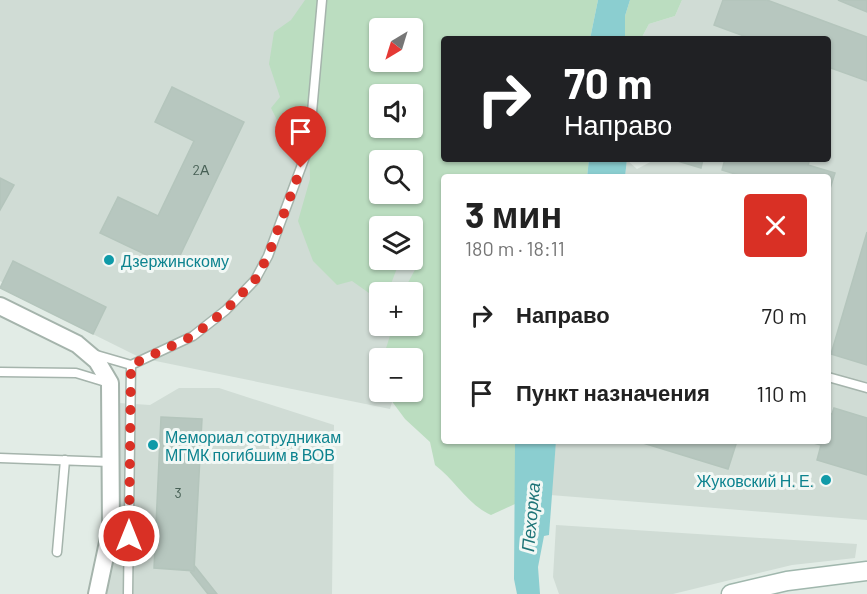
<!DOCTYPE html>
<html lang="ru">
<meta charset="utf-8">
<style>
body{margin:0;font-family:Barlow,sans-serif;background:#f6f6f6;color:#222;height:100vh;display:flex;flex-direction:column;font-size:22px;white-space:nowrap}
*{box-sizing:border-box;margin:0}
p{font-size:20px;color:#767676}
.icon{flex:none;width:33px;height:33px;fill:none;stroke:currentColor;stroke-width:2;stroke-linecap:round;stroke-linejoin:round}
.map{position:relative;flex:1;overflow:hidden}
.sheet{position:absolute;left:441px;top:174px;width:390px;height:270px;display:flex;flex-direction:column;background:#fff;border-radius:6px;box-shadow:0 2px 4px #0004}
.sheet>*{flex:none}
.hud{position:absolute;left:441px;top:36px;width:390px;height:126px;border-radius:6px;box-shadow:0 2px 4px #0004;background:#202124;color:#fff;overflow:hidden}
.needle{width:39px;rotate:218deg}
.fabs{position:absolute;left:369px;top:18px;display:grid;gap:12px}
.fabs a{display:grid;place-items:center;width:54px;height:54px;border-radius:6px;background:#fff;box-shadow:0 2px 4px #0004;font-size:30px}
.pin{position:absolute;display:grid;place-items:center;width:51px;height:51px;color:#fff;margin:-62px -26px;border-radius:50% 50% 50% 0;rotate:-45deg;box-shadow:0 0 6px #0007}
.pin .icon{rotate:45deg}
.me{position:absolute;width:66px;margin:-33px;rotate:0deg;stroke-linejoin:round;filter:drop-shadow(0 0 4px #0008)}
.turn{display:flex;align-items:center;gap:21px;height:126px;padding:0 24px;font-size:27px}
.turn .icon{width:78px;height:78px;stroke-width:2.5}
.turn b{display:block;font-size:42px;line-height:51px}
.round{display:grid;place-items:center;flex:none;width:63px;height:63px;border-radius:6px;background:#f6f6f6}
.summary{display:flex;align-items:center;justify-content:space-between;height:102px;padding:0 24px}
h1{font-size:36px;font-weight:700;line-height:45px}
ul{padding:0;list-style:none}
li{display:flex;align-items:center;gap:18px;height:78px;padding:0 24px}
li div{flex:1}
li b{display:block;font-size:22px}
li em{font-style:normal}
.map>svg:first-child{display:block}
</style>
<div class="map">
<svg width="867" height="594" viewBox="0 0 867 594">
<rect width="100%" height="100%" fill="#e2ece6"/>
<!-- built -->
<path fill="#d0dcd5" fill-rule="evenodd" d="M0,0H495L444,39V177L412,292H380V326H412L403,358H380V392H395L390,409L141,358L0,288L3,283L0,281ZM380,28H412V62H380ZM380,94H412V128H380ZM380,160H412V194H380ZM380,226H412V260H380Z
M682,0H838L867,12V520L550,495L556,441H828V177H625L627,160L637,169L656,159H828V39H641L649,24L675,16Z
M179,388H219L334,425L332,594H107L119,516V403L150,405Z
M556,525L857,544L855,558L792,565L673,594H559L553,577Z"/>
<!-- green -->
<path fill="#bbddc0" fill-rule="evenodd" d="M305,0H598L590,39H444V159H589L587,177H444V441H516L515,504L491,515C468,505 455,480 435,465L430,442L405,419L385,392H412V358H383L393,326H412V292H403L418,264L417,253L413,250L412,226H380V260H400L388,292H380L379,298H376L352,281L337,285L313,261L298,221L310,179L309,140L293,125L277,120L271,108L280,97L269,64L274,32L291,20ZM380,28H412V62H380ZM380,94H412V128H380ZM380,160H412V194H380Z
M630,0H682L675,16L649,24L641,39H625V16Z"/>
<!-- water -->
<path fill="#8bced0" d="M598,0H630L625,16V39H590Z
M589,159H627L625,177H587Z
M515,441H556L549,535L544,536L538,567L540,594H517L514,579Z"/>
<!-- building -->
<path fill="#b7c7bf" stroke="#b4c5bc" stroke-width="1.5" d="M723,0H767L867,37V81L828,67V39H752L714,25Z
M838,0H867V12Z
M172,87L244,122L174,268L100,233L118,197L158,216L194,141L155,122Z
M671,159H703L701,168Z
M725,159H810L808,165L835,173L828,195V177H745L722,170Z
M0,178L14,185L0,210Z
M867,232V365L831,354Z
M13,261L106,307L93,334L0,288Z
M834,408L867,418V475L817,460L821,445L806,441H828V413L832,414Z
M161,417L202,419L194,565L217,594H208L189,570L154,568Z
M161,417L202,419L194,571L154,568Z
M644,441H737L728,469L643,443Z"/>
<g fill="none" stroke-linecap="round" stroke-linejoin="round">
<!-- service casing -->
<g stroke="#a5b4ac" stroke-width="11">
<path id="service" d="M93,354L131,365L193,336L226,310L255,280L268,256L309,146L322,0
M0,372L76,373L109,383
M828,377L867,388
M0,458L110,462
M57,552L65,460
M128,594L131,365"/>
</g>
<!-- minor casing -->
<g stroke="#a5b4ac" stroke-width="20">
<path id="minor" d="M0,306L77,344L97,361L110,383L111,528L97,594"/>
</g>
<!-- secondary casing -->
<g stroke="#a0b7ad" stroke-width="21">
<path id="secondary" d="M731,594L787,581L867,571"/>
</g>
<!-- service -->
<use href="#service" stroke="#fff" stroke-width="8"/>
<!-- minor -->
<use href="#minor" stroke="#fff" stroke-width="16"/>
<!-- secondary -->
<use href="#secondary" stroke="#fff" stroke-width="18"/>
</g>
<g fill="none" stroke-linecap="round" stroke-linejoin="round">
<!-- route -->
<path stroke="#d93025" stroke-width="10" stroke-dasharray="0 18" d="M129,536L131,365L193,336L226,310L255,280L268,256L301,168"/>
</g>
<!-- markers -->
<g fill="#0f9aa8" stroke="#f2f8f5" stroke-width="2">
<circle cx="109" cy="260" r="6"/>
<circle cx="153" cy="445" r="6"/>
<circle cx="826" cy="480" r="6"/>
</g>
<g text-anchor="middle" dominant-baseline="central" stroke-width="6" stroke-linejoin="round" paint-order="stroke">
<!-- number labels -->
<g font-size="14" fill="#476055">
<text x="201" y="169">2А</text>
<text x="178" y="492">3</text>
</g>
<!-- culture labels -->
<g font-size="16" fill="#0d838f" stroke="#f2f8f5" text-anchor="start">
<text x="121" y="260">Дзержинскому</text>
<text x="165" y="436">Мемориал сотрудникам<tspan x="165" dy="18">МГМК погибшим в ВОВ</tspan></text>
<text x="814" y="480" text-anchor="end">Жуковский Н. Е.</text>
</g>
<!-- water labels -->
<g font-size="18" font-style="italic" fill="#1d7477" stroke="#f2f8f5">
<text transform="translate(530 517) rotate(-85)">Пехорка</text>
</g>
</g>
</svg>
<div class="fabs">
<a><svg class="needle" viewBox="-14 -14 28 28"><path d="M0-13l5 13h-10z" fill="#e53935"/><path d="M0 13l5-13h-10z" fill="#767676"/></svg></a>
<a><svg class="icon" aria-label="sound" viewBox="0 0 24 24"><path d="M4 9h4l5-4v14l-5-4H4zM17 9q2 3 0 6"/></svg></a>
<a><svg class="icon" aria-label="search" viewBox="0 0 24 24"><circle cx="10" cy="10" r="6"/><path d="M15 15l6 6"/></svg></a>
<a><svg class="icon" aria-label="layers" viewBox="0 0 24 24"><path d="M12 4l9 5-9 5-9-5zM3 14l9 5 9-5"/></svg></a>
<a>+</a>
<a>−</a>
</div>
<div class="pin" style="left:301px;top:168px;background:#d93025"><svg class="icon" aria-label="arrive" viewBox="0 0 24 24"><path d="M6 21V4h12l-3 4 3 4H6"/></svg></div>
<svg class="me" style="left:129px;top:536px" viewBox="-20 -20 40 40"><circle r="17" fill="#d93025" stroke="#fff" stroke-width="3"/><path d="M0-11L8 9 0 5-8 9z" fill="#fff"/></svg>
<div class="hud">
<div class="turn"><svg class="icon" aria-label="right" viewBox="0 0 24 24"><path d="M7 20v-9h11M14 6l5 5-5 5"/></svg><div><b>70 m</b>Направо</div></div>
</div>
<section class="sheet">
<div class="summary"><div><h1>3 мин</h1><p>180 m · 18:11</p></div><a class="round" style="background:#d93025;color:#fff"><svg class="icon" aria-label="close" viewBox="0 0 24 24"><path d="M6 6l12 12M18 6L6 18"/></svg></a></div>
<ul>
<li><svg class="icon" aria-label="right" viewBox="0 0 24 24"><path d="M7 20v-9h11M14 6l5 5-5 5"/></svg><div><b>Направо</b></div><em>70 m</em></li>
<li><svg class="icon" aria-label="arrive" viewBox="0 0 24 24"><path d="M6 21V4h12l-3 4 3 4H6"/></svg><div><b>Пункт назначения</b></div><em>110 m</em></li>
</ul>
</section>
</div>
